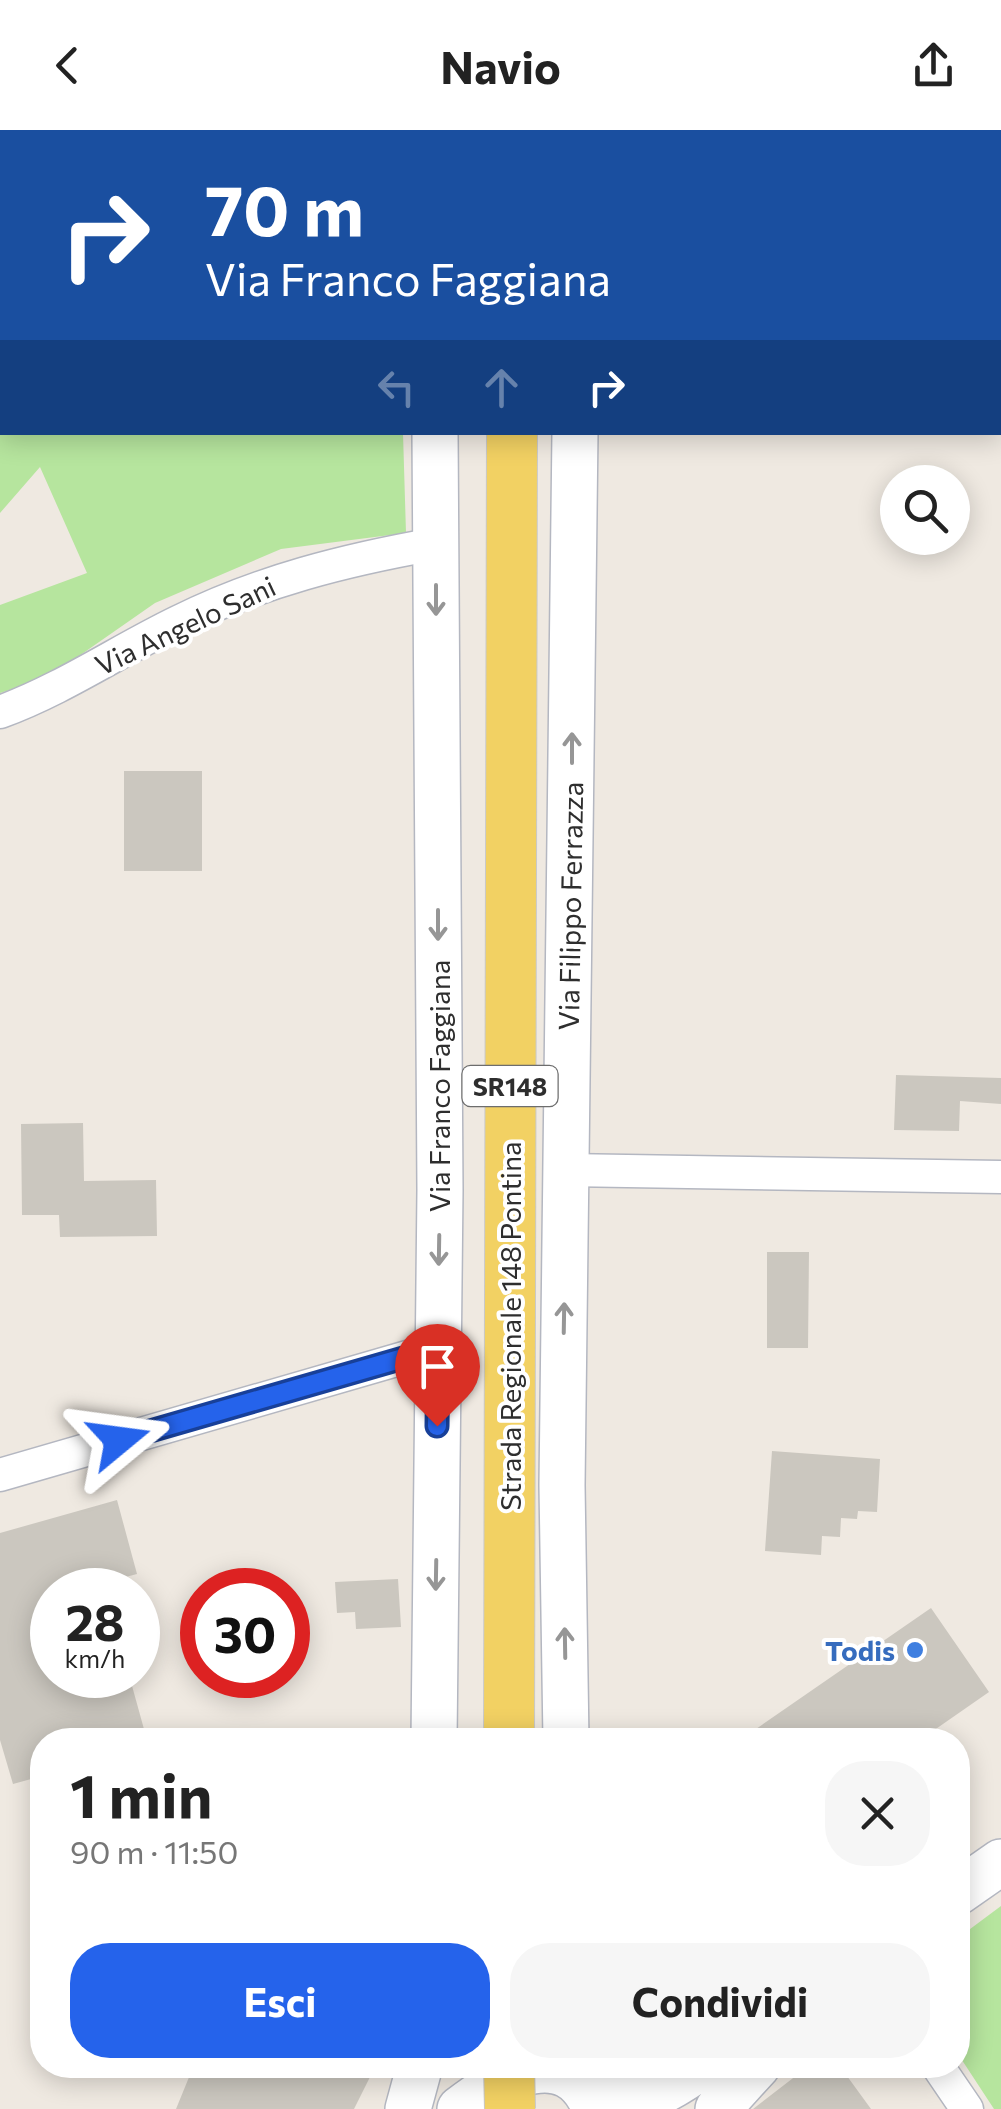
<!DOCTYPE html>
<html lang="it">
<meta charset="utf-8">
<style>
body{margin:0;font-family:Commissioner,sans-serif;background:#f6f6f6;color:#222;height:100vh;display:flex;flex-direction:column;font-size:38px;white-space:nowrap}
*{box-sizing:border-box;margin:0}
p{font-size:32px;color:#767676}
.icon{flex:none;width:55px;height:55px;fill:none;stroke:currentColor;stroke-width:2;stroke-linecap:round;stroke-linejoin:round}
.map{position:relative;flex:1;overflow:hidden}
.drawer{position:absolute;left:30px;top:1598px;width:940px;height:350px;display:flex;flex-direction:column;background:#fff;border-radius:40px;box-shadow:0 5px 25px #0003}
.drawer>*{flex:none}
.banner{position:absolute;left:0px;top:0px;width:1002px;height:305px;box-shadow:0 5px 25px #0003;background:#1a4fa0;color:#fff;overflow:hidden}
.fabs{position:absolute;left:880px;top:335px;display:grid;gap:20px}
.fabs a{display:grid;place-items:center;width:90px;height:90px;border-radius:50%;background:#fff;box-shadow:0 5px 25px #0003;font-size:50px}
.speed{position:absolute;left:30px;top:1438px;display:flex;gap:20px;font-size:50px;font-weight:700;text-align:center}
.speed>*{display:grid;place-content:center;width:130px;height:130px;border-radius:50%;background:#fff;box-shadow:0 5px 25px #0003;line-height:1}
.speed small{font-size:25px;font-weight:400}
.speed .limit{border:15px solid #d22;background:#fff;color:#111}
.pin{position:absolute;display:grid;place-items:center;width:85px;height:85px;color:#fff;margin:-102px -42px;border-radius:50% 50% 50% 0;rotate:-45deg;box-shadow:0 0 10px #0007}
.pin .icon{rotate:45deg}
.me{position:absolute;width:110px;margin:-55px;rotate:74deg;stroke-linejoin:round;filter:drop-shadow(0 0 8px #0008)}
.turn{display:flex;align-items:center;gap:35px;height:210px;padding:0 40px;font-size:45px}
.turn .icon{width:130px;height:130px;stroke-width:2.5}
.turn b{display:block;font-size:70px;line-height:85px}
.lanes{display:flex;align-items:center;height:95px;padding:0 40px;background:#0003;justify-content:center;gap:50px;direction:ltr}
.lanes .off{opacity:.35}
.round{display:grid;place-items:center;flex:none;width:105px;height:105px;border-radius:40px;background:#f6f6f6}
.summary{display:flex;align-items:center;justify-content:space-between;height:170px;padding:0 40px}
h1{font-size:60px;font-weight:700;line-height:75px}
.cta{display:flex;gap:20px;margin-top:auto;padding:20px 40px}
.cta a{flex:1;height:115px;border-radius:40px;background:#2563eb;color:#fff;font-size:40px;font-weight:700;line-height:115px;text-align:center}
.cta a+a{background:#f6f6f6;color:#222}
header{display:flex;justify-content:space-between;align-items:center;height:130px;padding:0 40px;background:#fff;font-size:45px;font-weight:700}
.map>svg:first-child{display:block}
</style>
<header><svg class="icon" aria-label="back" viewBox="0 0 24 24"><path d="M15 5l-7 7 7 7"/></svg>Navio<svg class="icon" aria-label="share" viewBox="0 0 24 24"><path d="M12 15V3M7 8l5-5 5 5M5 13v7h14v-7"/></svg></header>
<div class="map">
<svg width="1001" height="1979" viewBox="0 0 1001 1979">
<rect width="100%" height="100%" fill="#efe9e1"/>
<!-- green -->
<path fill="#b6e59e" d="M0,0L4,2L2,302L403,303L406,403L281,419L155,473L46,549L0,563V475L87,443L40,337L0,383Z
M1001,1776V1979H994L958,1924V1808Z"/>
<!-- building -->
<path fill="#cbc7bf" d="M124,641H202V741H124Z
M896,945L1001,948V974L960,971L959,1001L894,1000Z
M83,993L84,1051L156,1050L157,1106L60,1107L59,1085H22L21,994Z
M767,1122H809L808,1218H767Z
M772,1321L880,1329L877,1382L858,1381L857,1389L841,1388L840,1407L822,1406L821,1425L765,1421Z
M117,1370L137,1444L103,1453L105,1460H52V1545H129L147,1610H42V1646L13,1654L0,1610V1403Z
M398,1449L401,1497L356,1499L355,1482L337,1483L335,1452Z
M931,1478L989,1562L920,1610H740Z
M194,1935H376L354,1979H176Z
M810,1935H839L871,1979H753Z"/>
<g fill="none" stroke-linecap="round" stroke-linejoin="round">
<!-- street casing -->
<g stroke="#b4b7c1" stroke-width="35">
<path id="street" d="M0,582C63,559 118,521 178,492C261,451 345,430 435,414
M566,1040L1001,1047
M0,1345L438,1218
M937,1935L967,1979"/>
</g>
<!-- secondary casing -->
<g stroke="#b4b7c1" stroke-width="48">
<path id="secondary" d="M575,0V2
M439,2V0
M434,1610L440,1060L435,302
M566,1610L562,1355L575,302
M958,1762L1001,1732
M621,1935L654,1942L684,1935
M592,1970C635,1979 669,1961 703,1935
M408,1979L420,1935
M460,1979C501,1947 567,1910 595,1979
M718,1979L758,1935"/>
</g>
<!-- primary casing -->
<g stroke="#c9c9c9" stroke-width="52">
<path id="primary" d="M512,2V0
M509,1610L512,302"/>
</g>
<!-- street -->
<use href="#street" stroke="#fff" stroke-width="32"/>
<!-- secondary -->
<use href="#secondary" stroke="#fff" stroke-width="45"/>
<!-- primary -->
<use href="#primary" stroke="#f2d163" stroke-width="50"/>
<!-- primary-bridge casing -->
<g stroke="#c9c9c9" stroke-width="52" stroke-linecap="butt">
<path id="primary-bridge" d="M509,1935L510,1979"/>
</g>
<!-- primary-bridge -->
<use href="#primary-bridge" stroke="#f2d163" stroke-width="50"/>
</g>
<!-- one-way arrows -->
<defs><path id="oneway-shaft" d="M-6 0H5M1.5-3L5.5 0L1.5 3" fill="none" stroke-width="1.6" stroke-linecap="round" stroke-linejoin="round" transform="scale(2.5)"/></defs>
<g stroke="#969696">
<use href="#oneway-shaft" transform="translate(436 470) rotate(90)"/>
<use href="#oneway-shaft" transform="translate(572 618) rotate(-90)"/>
<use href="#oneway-shaft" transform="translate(438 795) rotate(90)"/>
<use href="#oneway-shaft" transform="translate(439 1120) rotate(91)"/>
<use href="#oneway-shaft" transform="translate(564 1188) rotate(-89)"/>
<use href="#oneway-shaft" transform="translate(436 1445) rotate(91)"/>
<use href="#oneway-shaft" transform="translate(565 1513) rotate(-91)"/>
</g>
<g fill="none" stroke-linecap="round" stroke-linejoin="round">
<!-- route casing -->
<g stroke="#184099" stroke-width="25">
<path id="route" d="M119,1310L438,1218L437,1296"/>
</g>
<!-- route -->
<use href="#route" stroke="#2563eb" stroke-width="18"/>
</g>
<!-- markers -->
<circle fill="#3f7fe0" stroke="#fff" stroke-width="4" cx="915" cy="1520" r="10"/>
<g text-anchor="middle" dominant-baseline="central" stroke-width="8" stroke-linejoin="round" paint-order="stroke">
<!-- shield labels -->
<rect fill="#fff" stroke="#6d6d6d" stroke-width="2.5" x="462.5" y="936" width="95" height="40" rx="8"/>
<g font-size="25" font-weight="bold" fill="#2e2e2e">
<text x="510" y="956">SR148</text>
</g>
<!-- street labels -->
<g font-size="28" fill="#2e2e2e" stroke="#fff">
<text transform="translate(185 495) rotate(-25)">Via Angelo Sani</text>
<text transform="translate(570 776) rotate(-89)">Via Filippo Ferrazza</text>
<text transform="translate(439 956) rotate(-90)">Via Franco Faggiana</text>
<text transform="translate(510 1196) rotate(-90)">Strada Regionale 148 Pontina</text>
</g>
<!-- shop labels -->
<g font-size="28" font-weight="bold" fill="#366cbe" stroke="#fff" text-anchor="end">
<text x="895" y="1520">Todis</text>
</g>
</g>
</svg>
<div class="fabs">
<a><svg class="icon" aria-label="search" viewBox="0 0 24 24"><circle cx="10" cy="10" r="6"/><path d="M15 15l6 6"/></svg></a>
</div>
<div class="speed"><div>28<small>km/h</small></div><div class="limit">30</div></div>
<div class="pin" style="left:437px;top:1296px;background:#d93025"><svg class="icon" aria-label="arrive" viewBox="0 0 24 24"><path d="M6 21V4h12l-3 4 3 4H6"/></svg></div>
<svg class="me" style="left:119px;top:1310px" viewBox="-20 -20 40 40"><path d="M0-17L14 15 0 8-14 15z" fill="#2563eb" stroke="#fff" stroke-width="4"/></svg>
<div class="banner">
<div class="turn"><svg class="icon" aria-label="right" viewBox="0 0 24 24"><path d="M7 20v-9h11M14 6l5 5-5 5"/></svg><div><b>70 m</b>Via Franco Faggiana</div></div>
<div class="lanes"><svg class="icon off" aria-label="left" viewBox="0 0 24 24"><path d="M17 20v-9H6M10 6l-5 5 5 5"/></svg><svg class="icon off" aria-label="ahead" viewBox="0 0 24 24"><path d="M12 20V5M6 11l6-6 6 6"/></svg><svg class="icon" aria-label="right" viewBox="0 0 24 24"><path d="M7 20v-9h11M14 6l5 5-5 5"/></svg></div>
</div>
<section class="drawer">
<div class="summary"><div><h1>1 min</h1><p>90 m · 11:50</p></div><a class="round"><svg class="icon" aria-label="close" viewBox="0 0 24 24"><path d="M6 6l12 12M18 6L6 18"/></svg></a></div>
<div class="cta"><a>Esci</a><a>Condividi</a></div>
</section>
</div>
